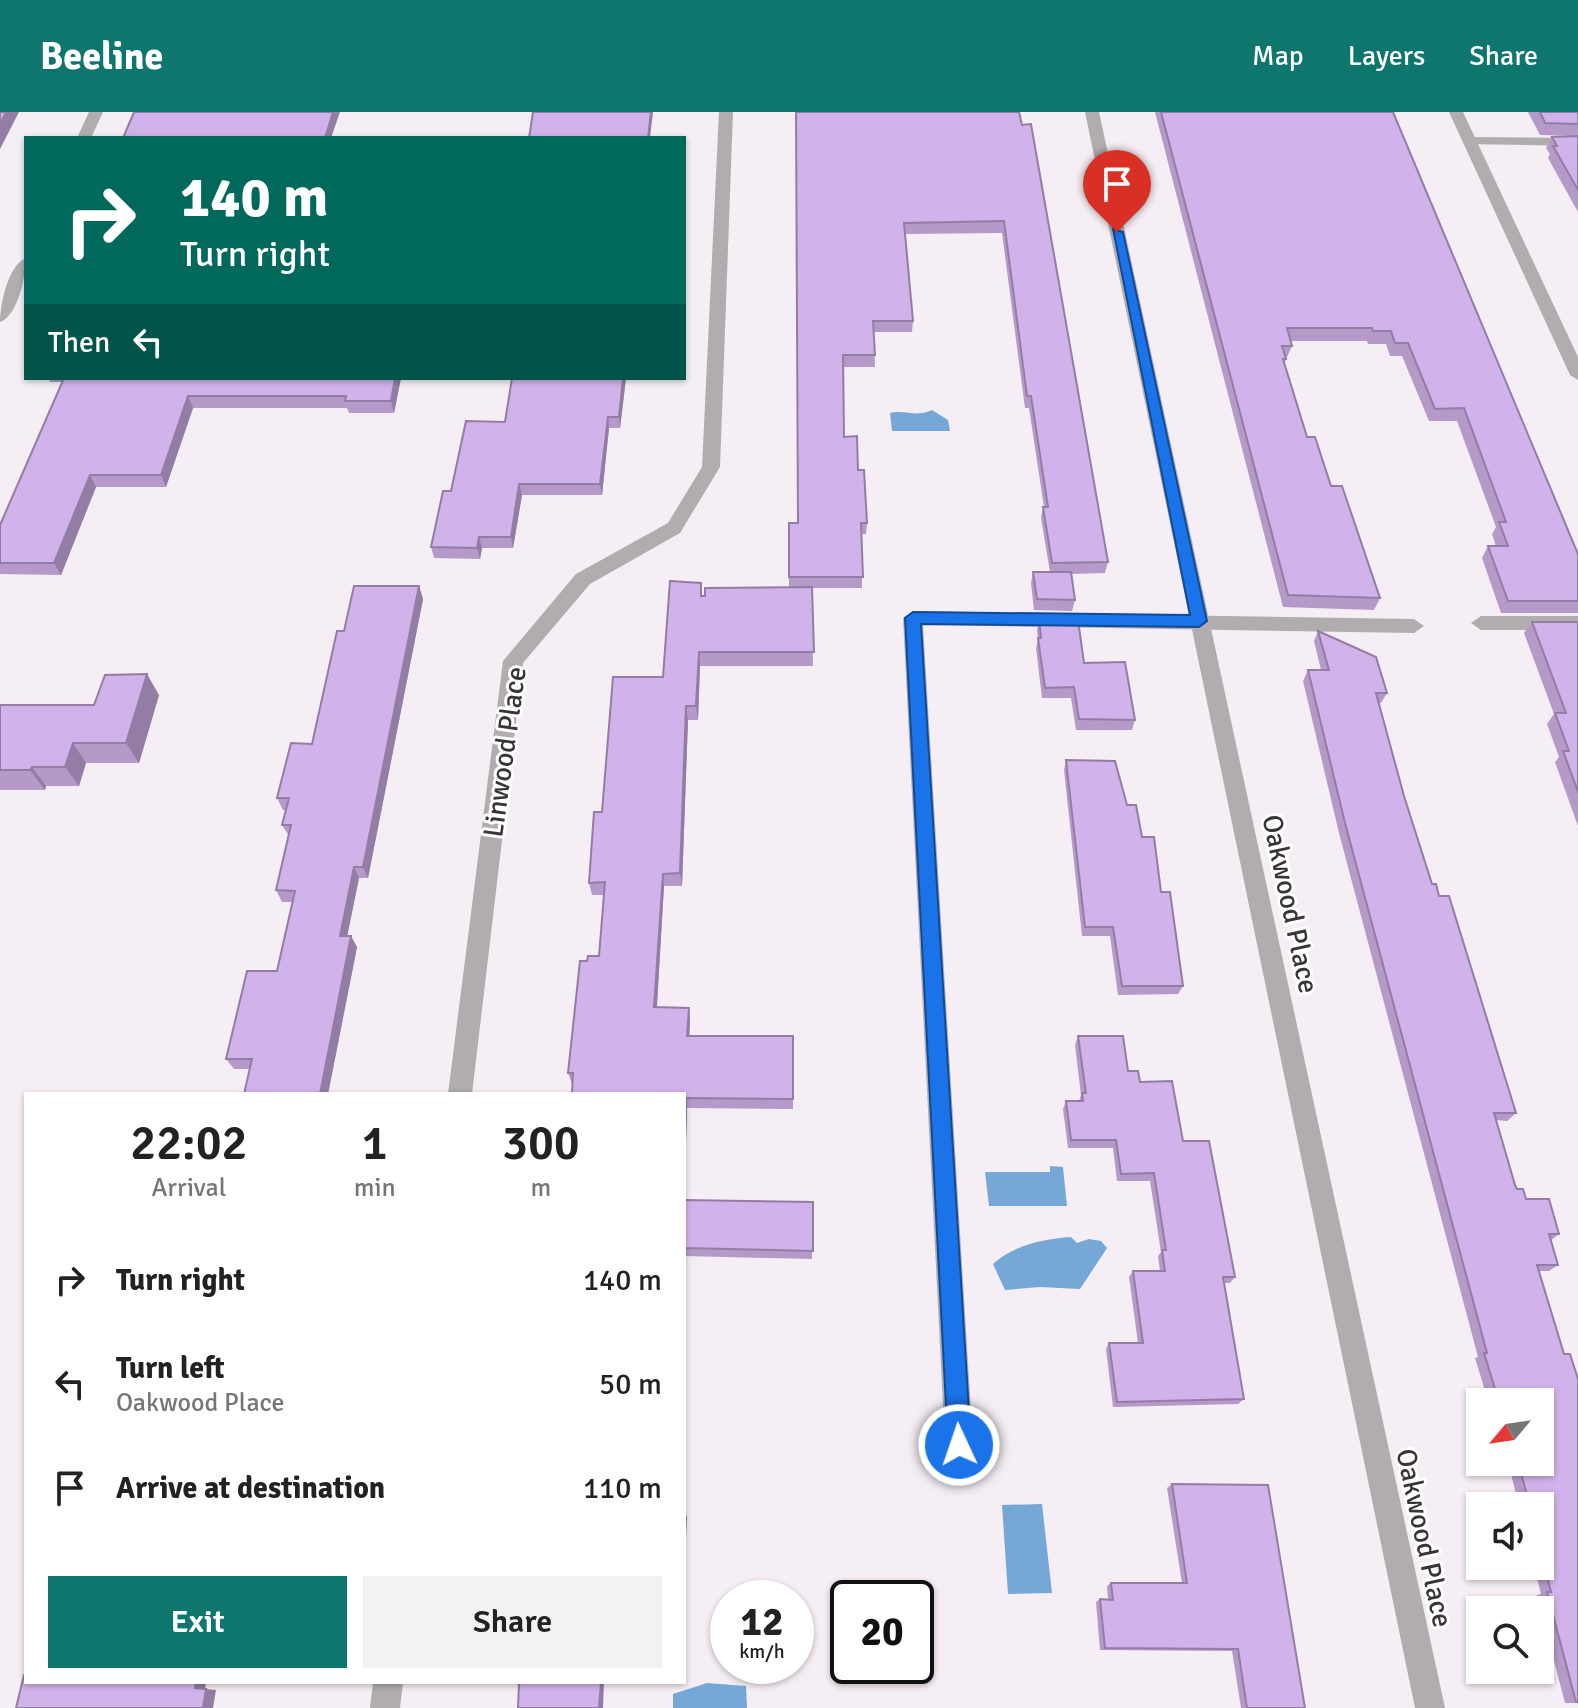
<!DOCTYPE html>
<style>
body{margin:0;font-family:Signika,sans-serif;background:#f2f2f2;color:#222;height:100vh;display:flex;flex-direction:column;font-size:30px;white-space:nowrap}
*{box-sizing:border-box;margin:0}
p{font-size:26px;color:#767676}
.icon{flex:none;width:44px;height:44px;fill:none;stroke:currentColor;stroke-width:2;stroke-linecap:round;stroke-linejoin:round}
.map{position:relative;flex:1;overflow:hidden}
.drawer{position:absolute;left:24px;top:980px;width:662px;height:592px;display:flex;flex-direction:column;background:#fff;border-radius:0px;box-shadow:0 2px 6px #0004}
.drawer>*{flex:none}
.guide{position:absolute;left:24px;top:24px;width:662px;height:244px;border-radius:0px;box-shadow:0 2px 6px #0004;background:#00695c;color:#fff;overflow:hidden}
.needle{width:52px;rotate:241deg}
.buttons{position:absolute;left:1466px;top:1276px;display:grid;gap:16px}
.buttons a{display:grid;place-items:center;width:88px;height:88px;border-radius:0px;background:#fff;box-shadow:0 2px 6px #0004;font-size:40px}
.speed{position:absolute;left:710px;top:1468px;display:flex;gap:16px;font-size:40px;font-weight:700;text-align:center}
.speed>*{display:grid;place-content:center;width:104px;height:104px;border-radius:50%;background:#fff;box-shadow:0 2px 6px #0004;line-height:1}
.speed small{font-size:20px;font-weight:400}
.speed .limit{border:4px solid #111;border-radius:12px;background:#fff;color:#111}
.pin{position:absolute;display:grid;place-items:center;width:68px;height:68px;color:#fff;margin:-82px -34px;border-radius:50% 50% 50% 0;rotate:-45deg;box-shadow:0 0 8px #0007}
.pin .icon{rotate:45deg}
.me{position:absolute;width:88px;margin:-44px;rotate:357deg;stroke-linejoin:round;filter:drop-shadow(0 0 6px #0008)}
.turn{display:flex;align-items:center;gap:28px;height:168px;padding:0 24px;font-size:36px}
.turn .icon{width:104px;height:104px;stroke-width:2.5}
.turn b{display:block;font-size:56px;line-height:68px}
.then{display:flex;align-items:center;height:76px;padding:0 24px;background:#0003;gap:16px;font-size:30px}
.eta{display:flex;justify-content:space-evenly;align-items:center;height:136px;text-align:center}
.eta b{font-size:48px;font-weight:600;line-height:56px}
.action{display:flex;gap:16px;margin-top:auto;padding:16px 24px}
.action a{flex:1;height:92px;border-radius:0px;background:#0f766e;color:#fff;font-size:32px;font-weight:600;line-height:92px;text-align:center}
.action a+a{background:#f2f2f2;color:#222}
ul{padding:0;list-style:none}
li{display:flex;align-items:center;gap:24px;height:104px;padding:0 24px}
li div{flex:1}
li b{display:block;font-size:30px}
li em{font-style:normal}
header{display:flex;align-items:center;gap:48px;box-sizing:border-box;height:112px;padding:0 40px;background:#0f766e;color:#fff}
header strong{font-size:38px}
nav{display:flex;gap:44px;margin-inline-start:auto;font-size:28px}
.map>svg:first-child{display:block}
</style>
<header>
<strong>Beeline</strong>
<nav><a>Map</a><a>Layers</a><a>Share</a></nav>
</header>
<div class="map">
<svg width="1578" height="1596" viewBox="0 0 1578 1596">
<rect width="100%" height="100%" fill="#f5eef4"/>
<!-- water -->
<path fill="#75a8d6" d="M932,298L948,308L950,319H892L890,301C906,297 914,306 932,298Z
M1050,1054L1063,1055L1067,1094H989L985,1060H1050Z
M1071,1125L1077,1131L1089,1127L1101,1129L1107,1136L1080,1177L1040,1175L1005,1178L993,1152C1014,1133 1043,1127 1071,1125Z
M1042,1392L1052,1481L1008,1482L1002,1393Z
M707,1571L746,1574L747,1596H673V1582Z"/>
<g fill="none" stroke-linecap="round" stroke-linejoin="round">
<!-- service -->
<path fill="#b1adae" fill-rule="evenodd" d="M1470,25L1578,26V34L1465,32L1463,29Z
M913,499L1414,507L1424,514L1414,521L923,513L973,1333L969,1343L959,1347L949,1343L945,1333L903,506Z
M1481,504H1578V518H1481L1471,511Z"/>
<!-- minor -->
<path fill="#b1adae" fill-rule="evenodd" d="M719,0H733L720,355L680,421L590,472L523,551L472,982H448L503,549L576,462L668,411L702,355Z
M1085,0H1099L1445,1596H1415Z
M1449,0H1463L1578,245V268L1570,263Z
M373,1570H403L400,1596H370Z"/>
<!-- tertiary -->
<path fill="#b1adae" fill-rule="evenodd" d="M89,0H103L91,26H77Z
M26,146C26,163 18,204 0,210C0,193 8,153 26,146Z"/>
</g>
<!-- wall -->
<path fill="#b599c9" d="M796,0H1019L1108,450L1105,461L1071,462L1075,488L1072,499L1034,498L1031,471L1033,460H1050L1041,406L1043,395H1044L1029,296H1025L1002,121L905,122L913,209L912,220H874L875,255H843L844,325L858,358L867,411L866,422H862V476H812L813,554H700L698,608H688L682,774H664L657,895L690,907L689,924H793V997L687,996L684,1088L813,1090L812,1147L684,1144V1147V982L572,972L568,961L587,849L599,844L604,783H592L589,771L602,700L663,565L701,471L702,484L789,475V411H798Z
M1155,0H1393L1578,442V501H1501L1482,446L1488,434H1496L1492,422L1496,415L1457,309H1429L1402,244H1390L1386,232H1368L1367,229H1290L1292,234L1284,252L1307,325L1331,374L1380,486L1374,498L1283,495Z
M1528,0H1578V24L1540,23Z
M1578,24V100L1548,46L1550,42L1546,36L1552,25Z
M48,266H401L394,301H349L347,296H193L166,375H96L61,463L0,462V413L62,270H50Z
M512,266H626L620,316H609L602,383H522L513,436H482L480,447L434,446L431,435L451,379L505,310Z
M419,474L423,487L368,766H359L347,824L357,835L328,982H244L250,957H234L226,947L277,859L293,790H282L276,778L289,724L282,713L286,698H283L277,686L312,632L344,519Z
M1039,507L1084,551L1135,608L1132,618H1076L1071,586H1042L1036,536L1038,527L1037,518Z
M1532,510H1578V714L1555,650L1559,645L1547,612L1554,602L1524,521Z
M1318,519L1387,581L1381,591H1378L1404,684L1432,772L1516,1001L1507,1009L1496,1008L1515,1073L1517,1077L1526,1087L1559,1122L1550,1129L1558,1153L1549,1159H1539L1564,1242L1578,1267V1591H1565L1537,1483L1541,1482L1534,1454H1540V1394H1519L1508,1350H1540V1290H1492L1490,1285H1487L1475,1246L1478,1245L1339,721L1303,569L1308,558H1321L1314,529Z
M159,583L139,651H86L79,674H46L45,678H0V593H94Z
M1066,648L1142,725L1161,780L1183,874L1178,882L1118,883L1110,824H1082L1064,658Z
M1078,924L1128,959L1140,970L1183,1029L1235,1165L1230,1171H1224L1244,1287L1238,1292L1113,1295L1106,1237L1109,1231H1138L1129,1165L1133,1159H1160L1158,1144L1161,1140L1150,1069H1117L1113,1036H1068L1063,997L1066,989H1079L1081,983L1075,933Z
M1172,1372L1305,1596H1241L1232,1539L1100,1538L1096,1490L1100,1487H1108L1107,1474L1111,1471H1182L1167,1376Z"/>
<!-- shaded-wall -->
<path fill="#937da4" d="M6,0H19L0,37V12Z
M333,0H340L331,26H325Z
M651,0H653L650,26H648Z
M395,266H401L394,301L391,289Z
M623,266H626L620,316L619,305Z
M188,284L193,296L166,375L161,363Z
M608,305L609,316L602,383L600,372Z
M90,363L96,375L61,463L54,451Z
M519,372L522,383L513,436L511,425Z
M479,425L482,436L480,447L477,436Z
M419,474L423,487L368,766L363,755Z
M699,540L700,554L698,608L696,594Z
M147,562L159,583L139,651L126,631Z
M686,594L688,608L682,774L680,761Z
M73,631L86,651L79,674L65,655Z
M32,655L46,674L45,678L30,658Z
M354,755L359,766L345,835L340,824Z
M663,762L664,774L656,907L654,895Z
M351,824L357,835L328,982H320Z
M689,896L690,907L689,935L687,924Z
M686,986L687,996L684,1097V1041Z
M685,1400L687,1405L685,1448L684,1445Z
M196,1570H206L205,1578L195,1576Z
M601,1570H604L603,1596H599Z
M206,1577L216,1578L213,1596H203Z"/>
<!-- building -->
<path fill="#d2b2ea" stroke="#937da4" stroke-width="2" d="M0,0H6L0,12Z
M134,0H333L325,26H123Z
M533,0H651L648,26H529Z
M796,0H1019L1022,13L1031,12L1108,450L1052,451L1043,395H1048L1031,284H1027L1004,109L904,111L913,209H873L875,243H843L844,325L857,324L858,358H864L867,411H861L863,465H789V411H798Z
M1161,0H1393L1578,442V489H1508L1488,434H1508L1499,410H1506L1464,296L1435,297L1408,231H1395L1391,219H1373L1372,216H1287L1292,234H1282L1286,247H1283L1307,325H1315L1331,374H1342L1380,486L1288,483Z
M1540,0H1578V12L1545,11Z
M1578,24V78L1553,34H1557L1552,25Z
M64,266H395L391,289H345L346,284H188L161,363H90L54,451H0V413Z
M512,266H623L619,305H608L600,372H519L511,425H479L477,436L431,435L443,379H451L466,309L505,310Z
M1033,460H1071L1075,488L1037,487Z
M670,469L701,471V484H705V476L812,475L814,540H699L696,594H686L680,761L663,762L654,895L689,896L687,924H793V987L686,986L684,1041V982H572L573,961H568L580,849H587L588,844H599L605,770L589,771L594,700H602L613,565H663Z
M354,474H419L363,755H354L340,824H351L320,982H244L252,947H226L247,859H277L295,779L276,778L291,713H282L289,686H277L291,631L312,632L337,519H344Z
M1039,507L1078,508L1084,551L1125,550L1135,608L1079,607L1074,575L1045,576L1038,526H1041Z
M1532,510H1578V680L1563,639H1569L1555,601H1566Z
M1318,519L1376,545L1387,581H1376L1404,684L1432,772H1436L1439,784H1449L1516,1001H1494L1515,1073L1517,1077H1523L1526,1087H1549L1559,1122H1549L1558,1153H1537L1564,1242H1570L1578,1267V1590H1576L1547,1480H1551L1540,1435V1394H1530L1518,1350H1540V1290H1502L1499,1280H1496L1484,1241H1487L1345,711L1308,558H1329Z
M147,562L126,631H73L65,655H32L30,658H0V593H94L105,563Z
M1066,648L1115,649L1127,693H1136L1142,725H1154L1161,780H1170L1183,874H1122L1113,815H1085Z
M1078,924H1123L1128,959H1138L1140,970L1172,969L1183,1029H1209L1235,1165H1223L1244,1287L1117,1290L1109,1231H1143L1133,1159H1165L1162,1138H1166L1154,1061L1121,1062L1116,1028H1071L1066,989H1083L1082,981H1086Z
M684,1088L813,1090V1139L684,1136Z
M1172,1372L1268,1373L1305,1596H1247L1238,1537L1105,1536L1100,1487L1113,1488L1111,1471H1187Z
M24,1563H26V1570H196L195,1576L206,1577L203,1596H16Z
M519,1570H601L599,1596H518Z"/>
<!-- route -->
<path fill="#1a73e8" stroke="#114b97" stroke-width="2" d="M1113,117L1123,120L1207,509L1199,515L921,512L971,1333L967,1341L959,1345L951,1341L948,1333L905,506L913,500L1190,503Z"/>
<g text-anchor="middle" dominant-baseline="central" stroke-width="6" stroke-linejoin="round" paint-order="stroke">
<!-- street labels -->
<g font-size="28" fill="#373537" stroke="#fffeff">
<text transform="translate(505 640) rotate(-82)">Linwood Place</text>
<text transform="translate(1290 792) rotate(78)">Oakwood Place</text>
<text transform="translate(1424 1426) rotate(78)">Oakwood Place</text>
</g>
</g>
</svg>
<div class="buttons">
<a><svg class="needle" viewBox="-14 -14 28 28"><path d="M0-13l5 13h-10z" fill="#e53935"/><path d="M0 13l5-13h-10z" fill="#767676"/></svg></a>
<a><svg class="icon" aria-label="sound" viewBox="0 0 24 24"><path d="M4 9h4l5-4v14l-5-4H4zM17 9q2 3 0 6"/></svg></a>
<a><svg class="icon" aria-label="search" viewBox="0 0 24 24"><circle cx="10" cy="10" r="6"/><path d="M15 15l6 6"/></svg></a>
</div>
<div class="speed"><div>12<small>km/h</small></div><div class="limit">20</div></div>
<div class="pin" style="left:1117px;top:120px;background:#d93025"><svg class="icon" aria-label="arrive" viewBox="0 0 24 24"><path d="M6 21V4h12l-3 4 3 4H6"/></svg></div>
<svg class="me" style="left:959px;top:1333px" viewBox="-20 -20 40 40"><circle r="17" fill="#1a73e8" stroke="#fff" stroke-width="3"/><path d="M0-11L8 9 0 5-8 9z" fill="#fff"/></svg>
<div class="guide">
<div class="turn"><svg class="icon" aria-label="right" viewBox="0 0 24 24"><path d="M7 20v-9h11M14 6l5 5-5 5"/></svg><div><b>140 m</b>Turn right</div></div>
<div class="then">Then<svg class="icon" aria-label="left" viewBox="0 0 24 24"><path d="M17 20v-9H6M10 6l-5 5 5 5"/></svg></div>
</div>
<section class="drawer">
<div class="eta">
<div><b>22:02</b><p>Arrival</p></div>
<div><b>1</b><p>min</p></div>
<div><b>300</b><p>m</p></div>
</div>
<ul>
<li><svg class="icon" aria-label="right" viewBox="0 0 24 24"><path d="M7 20v-9h11M14 6l5 5-5 5"/></svg><div><b>Turn right</b></div><em>140 m</em></li>
<li><svg class="icon" aria-label="left" viewBox="0 0 24 24"><path d="M17 20v-9H6M10 6l-5 5 5 5"/></svg><div><b>Turn left</b><p>Oakwood Place</p></div><em>50 m</em></li>
<li><svg class="icon" aria-label="arrive" viewBox="0 0 24 24"><path d="M6 21V4h12l-3 4 3 4H6"/></svg><div><b>Arrive at destination</b></div><em>110 m</em></li>
</ul>
<div class="action"><a>Exit</a><a>Share</a></div>
</section>
</div>
